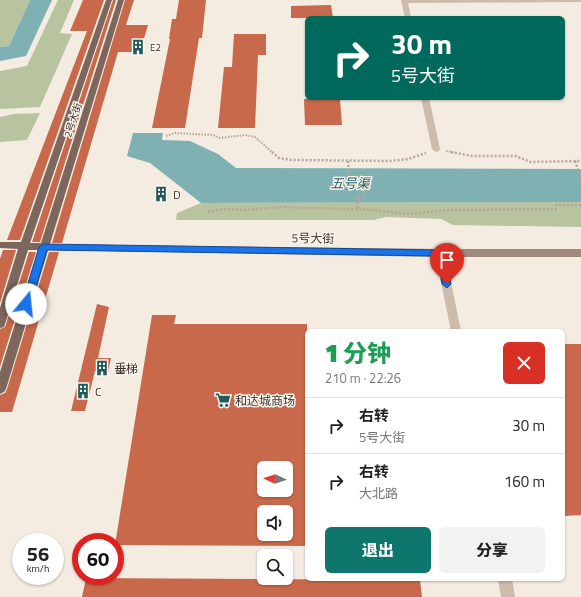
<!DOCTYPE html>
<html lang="zh">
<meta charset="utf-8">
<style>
body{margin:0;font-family:"Titillium Web","Noto Sans SC",sans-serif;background:#f2f2f2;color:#222;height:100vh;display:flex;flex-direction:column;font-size:15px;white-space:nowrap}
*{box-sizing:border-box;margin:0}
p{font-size:13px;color:#767676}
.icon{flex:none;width:22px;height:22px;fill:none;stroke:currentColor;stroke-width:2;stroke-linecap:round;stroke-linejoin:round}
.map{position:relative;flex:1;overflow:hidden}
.side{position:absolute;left:305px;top:329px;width:260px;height:252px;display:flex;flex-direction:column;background:#fff;border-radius:6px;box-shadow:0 1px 3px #0004}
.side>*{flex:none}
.guide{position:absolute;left:305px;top:16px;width:260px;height:84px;border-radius:6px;box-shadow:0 1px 3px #0004;background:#00695c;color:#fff;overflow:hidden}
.needle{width:26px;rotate:274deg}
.buttons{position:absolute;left:257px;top:461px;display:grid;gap:8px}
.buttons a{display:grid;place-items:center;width:36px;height:36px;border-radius:6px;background:#fff;box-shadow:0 1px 3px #0004;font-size:20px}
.speed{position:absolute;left:12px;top:533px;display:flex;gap:8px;font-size:20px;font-weight:700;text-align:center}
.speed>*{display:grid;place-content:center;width:52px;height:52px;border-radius:50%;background:#fff;box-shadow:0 1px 3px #0004;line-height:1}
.speed small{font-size:10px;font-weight:400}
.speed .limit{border:6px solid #d22;background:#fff;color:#111}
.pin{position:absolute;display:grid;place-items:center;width:34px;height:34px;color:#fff;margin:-41px -17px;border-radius:50% 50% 50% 0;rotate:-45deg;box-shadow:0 0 4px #0007}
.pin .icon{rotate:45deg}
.me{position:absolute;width:44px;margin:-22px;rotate:17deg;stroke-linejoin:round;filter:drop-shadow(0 0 3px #0008)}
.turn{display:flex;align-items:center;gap:14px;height:84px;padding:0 20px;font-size:18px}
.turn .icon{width:52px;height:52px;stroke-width:2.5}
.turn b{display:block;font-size:28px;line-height:34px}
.round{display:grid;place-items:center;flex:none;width:42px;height:42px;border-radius:6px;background:#f2f2f2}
.head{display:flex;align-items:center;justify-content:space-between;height:68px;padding:0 20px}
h1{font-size:24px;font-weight:800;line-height:30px;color:#1e9e55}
.primary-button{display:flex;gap:8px;margin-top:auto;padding:8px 20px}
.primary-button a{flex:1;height:46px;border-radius:6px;background:#0f766e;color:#fff;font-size:16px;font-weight:800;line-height:46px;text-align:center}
.primary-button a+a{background:#f2f2f2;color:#222}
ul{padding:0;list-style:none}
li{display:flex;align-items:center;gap:12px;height:56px;padding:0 20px;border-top:1px solid #e0e0e0}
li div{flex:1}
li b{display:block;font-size:15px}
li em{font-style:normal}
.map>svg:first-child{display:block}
</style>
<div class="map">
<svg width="581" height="597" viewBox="0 0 581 597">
<rect width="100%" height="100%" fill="#f4ebe1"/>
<!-- green -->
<path fill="#b8c4a0" d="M0,0H30L9,46L0,47Z
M58,0H74L60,33L72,34L40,107L0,109V71L27,66Z
M40,113L27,140L0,142V117L14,114Z
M581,202V227L453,225L441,219L386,217L374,220H176L177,213L201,203Z"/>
<!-- water -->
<path fill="#7fb0b2" d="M30,0H52L26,56L0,61V47L9,46Z
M133,133H163L162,140L190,141L218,154L236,168L581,169V202L201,203L150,163L127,156Z"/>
<!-- building -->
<path fill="#c8694b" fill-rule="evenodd" d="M83,0H104L20,240H7L87,31H70Z
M113,0H116L40,242H32Z
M125,0H134L126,25H148L140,52H118L62,243H52Z
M179,0H206L202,38H199L185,128H152L170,39H169L172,19H176Z
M331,5L333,18H291V6Z
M234,34H266V55H258L255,128H218L224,67H232Z
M304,99H340L342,125H305Z
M3,250H16L0,303V259Z
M29,252H36L0,367V329L5,327Z
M49,252H59L12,412H0V395L5,393L7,389Z
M97,304L109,307L98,358H111L108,372L95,371L85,411H71Z
M152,315H176L174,324H307V546L115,545ZM264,468H286V490H264ZM264,512H286V534H264Z
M563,344H581V515L563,516Z
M86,578L420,580L422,597H82Z"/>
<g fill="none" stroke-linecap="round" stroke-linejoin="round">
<!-- path-far1 -->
<path stroke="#b9a596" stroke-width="2" stroke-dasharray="1.5 1.5" stroke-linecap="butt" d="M166,136L175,133L213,135L220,138L245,135L255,137L273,153
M446,151L456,153"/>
<!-- path -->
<path stroke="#b9a596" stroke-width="2.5" stroke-dasharray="2 2" stroke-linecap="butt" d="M272,152L279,158L292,160L390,161L408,159L426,153
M451,152L472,156H516L530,162L581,161
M348,161L349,179H364L365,197H357L358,209
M575,161L581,177
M208,212L222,209L247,210L280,207L376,210L407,214L449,210L556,209V205H581"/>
<!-- minor -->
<path fill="#cdbbac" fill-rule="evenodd" d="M401,0H581V2L408,3L411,18H405Z
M421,98H429L440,149L439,151L436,152L432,149Z
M440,249L445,253L461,331H451L435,253Z
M498,579H512L515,597H501Z"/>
<!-- secondary -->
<path fill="#a18a7d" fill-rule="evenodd" d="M44,244L440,249H581V257H440L44,250L39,247Z"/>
<!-- primary -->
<path fill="#7d675c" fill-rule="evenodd" d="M106,0H112L30,243H41L118,0H124L6,389L4,392L0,394V372L38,250H28L5,324L4,327L0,328V308L18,249L0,248V242H21Z"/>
</g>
<!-- route -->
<path fill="#1a73e8" stroke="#114b97" d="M44,244L440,250L445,253L451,284L447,288L442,284L437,256L47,250L31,304L26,307L22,304L39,247Z"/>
<!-- icons -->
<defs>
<g id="building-bare" transform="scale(1.2)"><path d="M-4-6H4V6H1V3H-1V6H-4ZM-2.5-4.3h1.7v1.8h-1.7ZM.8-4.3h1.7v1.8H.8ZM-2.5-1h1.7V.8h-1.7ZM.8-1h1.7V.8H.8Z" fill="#1f5a5e" stroke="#fbf5ee" stroke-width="2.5" paint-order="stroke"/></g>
<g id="supermarket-bare" transform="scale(1.2)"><path d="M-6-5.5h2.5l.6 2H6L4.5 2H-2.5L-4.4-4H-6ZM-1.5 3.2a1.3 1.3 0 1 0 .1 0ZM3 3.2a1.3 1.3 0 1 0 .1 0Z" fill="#1f5a5e" stroke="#fbf5ee" stroke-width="2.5" paint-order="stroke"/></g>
</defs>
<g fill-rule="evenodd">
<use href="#building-bare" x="138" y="47"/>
<use href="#building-bare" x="161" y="194"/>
<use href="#building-bare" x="102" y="368"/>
<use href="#building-bare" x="83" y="391"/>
<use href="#supermarket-bare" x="223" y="400"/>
</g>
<g text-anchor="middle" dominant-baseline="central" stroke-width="3" stroke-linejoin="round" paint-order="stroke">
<!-- far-poi labels -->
<g font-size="10" fill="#3b302b" stroke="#fbf5ee" text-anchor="start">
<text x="150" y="47">E2</text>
</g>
<!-- far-street labels -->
<g font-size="10" fill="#3b302b" stroke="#fbf5ee">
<text transform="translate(73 120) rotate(-72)">2号大街</text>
</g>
<!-- poi labels -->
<g font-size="12" fill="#3b302b" stroke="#fbf5ee" text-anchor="start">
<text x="173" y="194">D</text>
<text x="114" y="368">垂梯</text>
<text x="95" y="391">C</text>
<text x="235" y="400">和达城商场</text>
</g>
<!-- street labels -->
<g font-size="12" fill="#3b302b" stroke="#fbf5ee">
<text transform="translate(313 238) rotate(1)">5号大街</text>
</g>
<!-- water labels -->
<g font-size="13" font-style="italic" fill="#1f5a5e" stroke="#fbf5ee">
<text x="350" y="183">五号渠</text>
</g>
</g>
</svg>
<div class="buttons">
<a><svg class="needle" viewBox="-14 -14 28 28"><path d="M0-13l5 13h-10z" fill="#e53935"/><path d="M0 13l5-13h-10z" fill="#767676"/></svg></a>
<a><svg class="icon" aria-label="sound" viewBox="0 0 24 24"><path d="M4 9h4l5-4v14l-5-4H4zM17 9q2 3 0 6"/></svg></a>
<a><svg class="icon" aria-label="search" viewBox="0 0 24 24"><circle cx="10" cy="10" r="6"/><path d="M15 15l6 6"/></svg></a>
</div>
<div class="speed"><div>56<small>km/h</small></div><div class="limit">60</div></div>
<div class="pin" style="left:447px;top:284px;background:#d93025"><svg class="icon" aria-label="arrive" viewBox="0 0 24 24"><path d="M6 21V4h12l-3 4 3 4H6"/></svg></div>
<svg class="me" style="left:26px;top:304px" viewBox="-20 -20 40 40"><circle r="19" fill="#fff"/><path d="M0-13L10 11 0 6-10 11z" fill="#1a73e8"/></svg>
<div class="guide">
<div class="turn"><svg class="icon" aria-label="right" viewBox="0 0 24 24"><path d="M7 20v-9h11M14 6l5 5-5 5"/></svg><div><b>30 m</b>5号大街</div></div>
</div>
<section class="side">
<div class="head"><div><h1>1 分钟</h1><p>210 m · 22:26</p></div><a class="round" style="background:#d93025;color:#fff"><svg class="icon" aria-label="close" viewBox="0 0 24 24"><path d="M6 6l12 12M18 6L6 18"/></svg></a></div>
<ul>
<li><svg class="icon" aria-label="right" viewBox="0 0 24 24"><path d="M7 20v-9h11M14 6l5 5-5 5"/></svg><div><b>右转</b><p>5号大街</p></div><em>30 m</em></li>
<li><svg class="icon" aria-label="right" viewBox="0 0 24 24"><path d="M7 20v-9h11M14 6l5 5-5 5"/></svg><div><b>右转</b><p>大北路</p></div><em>160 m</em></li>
</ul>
<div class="primary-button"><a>退出</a><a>分享</a></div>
</section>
</div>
